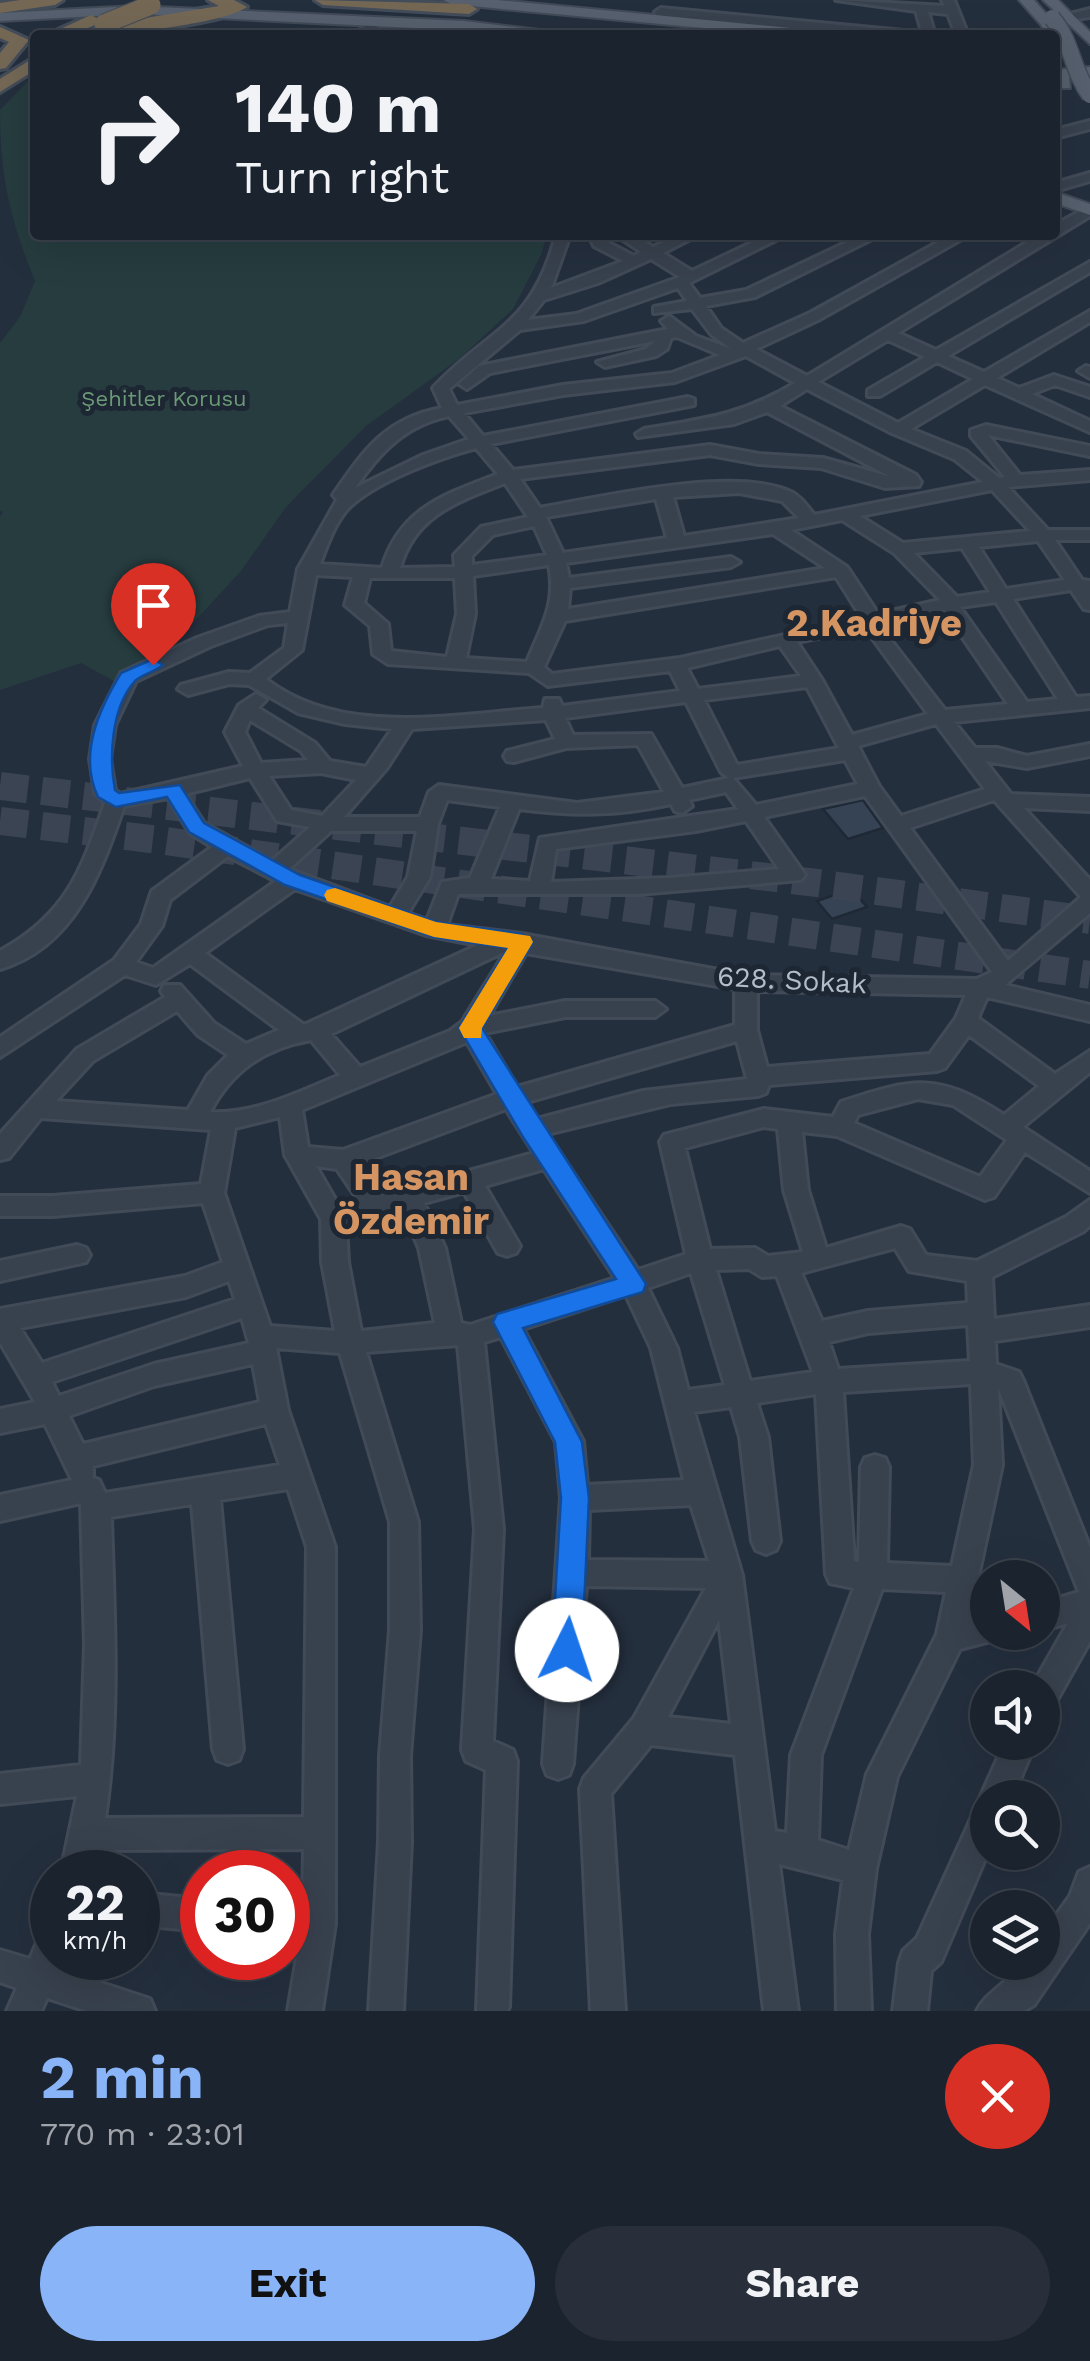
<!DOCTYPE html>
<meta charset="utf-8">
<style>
body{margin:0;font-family:"Work Sans",sans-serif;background:#282f3a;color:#f1f3f6;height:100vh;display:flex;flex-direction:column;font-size:38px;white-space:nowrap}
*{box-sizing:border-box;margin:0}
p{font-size:32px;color:#a0a4aa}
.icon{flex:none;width:55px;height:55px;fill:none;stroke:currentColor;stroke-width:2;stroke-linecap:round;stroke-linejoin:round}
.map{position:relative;height:2011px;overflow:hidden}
.sheet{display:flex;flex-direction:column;background:#1b232e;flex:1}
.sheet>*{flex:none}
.banner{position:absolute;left:30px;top:30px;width:1030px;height:210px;border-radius:10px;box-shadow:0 10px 40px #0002,0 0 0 2px #39404a;background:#1b232e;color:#f1f3f6;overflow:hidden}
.needle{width:65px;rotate:150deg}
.tools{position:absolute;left:970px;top:1560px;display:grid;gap:20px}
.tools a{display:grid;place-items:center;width:90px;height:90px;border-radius:50%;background:#1b232e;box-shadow:0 10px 40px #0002,0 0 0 2px #39404a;font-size:50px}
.speed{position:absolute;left:30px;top:1850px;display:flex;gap:20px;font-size:50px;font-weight:700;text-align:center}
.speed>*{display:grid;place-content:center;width:130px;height:130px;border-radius:50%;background:#1b232e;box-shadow:0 10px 40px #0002,0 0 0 2px #39404a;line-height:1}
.speed small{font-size:25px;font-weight:400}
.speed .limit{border:15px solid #d22;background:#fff;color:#111}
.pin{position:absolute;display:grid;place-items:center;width:85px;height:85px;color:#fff;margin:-102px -42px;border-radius:50% 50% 50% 0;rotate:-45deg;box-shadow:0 0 10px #0007}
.pin .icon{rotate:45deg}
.me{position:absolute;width:110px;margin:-55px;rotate:4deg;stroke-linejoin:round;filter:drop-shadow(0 0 8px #0008)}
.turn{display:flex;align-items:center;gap:35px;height:210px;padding:0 40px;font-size:45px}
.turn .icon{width:130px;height:130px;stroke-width:2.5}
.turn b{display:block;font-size:70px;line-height:85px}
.round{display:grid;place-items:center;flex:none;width:105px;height:105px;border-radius:52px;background:#282f3a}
.summary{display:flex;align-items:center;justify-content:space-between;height:170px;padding:0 40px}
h1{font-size:60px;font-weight:700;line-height:75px;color:#8ab4f8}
.action{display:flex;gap:20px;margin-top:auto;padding:20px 40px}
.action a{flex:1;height:115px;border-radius:60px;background:#8ab4f8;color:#111;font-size:40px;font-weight:700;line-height:115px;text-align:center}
.action a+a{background:#282f3a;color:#f1f3f6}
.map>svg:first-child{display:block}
</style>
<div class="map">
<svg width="1090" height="2011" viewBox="0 0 1090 2011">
<rect width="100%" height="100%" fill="#242f3e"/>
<!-- green -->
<path fill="#263c3f" d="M31,78H35V235H547L541,255L513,309L459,359L366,426L286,507L241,571L182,635L114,681L81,663L0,690V517L3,512L0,511V343L20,317L35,281C10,220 0,176 0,110Z"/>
<!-- building -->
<path fill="#364354" stroke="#1f2835" stroke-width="2.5" d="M863,800L883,828L848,839L823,809Z
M851,889L867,907L832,919L817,901Z"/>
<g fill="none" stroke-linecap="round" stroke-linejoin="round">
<!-- major-tunnel -->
<path stroke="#3a4453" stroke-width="28" stroke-dasharray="28 14" stroke-linecap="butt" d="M0,786L817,883L1090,920
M0,821L159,840L1090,975"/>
<!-- minor casing -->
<g stroke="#414a57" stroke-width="6">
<path id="minor" d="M836,0L945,6L942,0H954L968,35H956L948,14L928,12L935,35H923L916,11Z
M661,8L904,31L910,35H860L731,24L726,30L716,23L657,15L655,12Z
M1090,9V17L1068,20L1062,16Z
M372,20L382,23L368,35H354Z
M1090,121V129L1055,138V130Z
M1090,173V181L1055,191V183Z
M1090,206V216L898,333L936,350L1090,262V272L948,356L984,372L1090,311V322L997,378L1019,388L1054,375L1090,387V397L1055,385L1032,394L1090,421V432L985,385L911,429L966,451L999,478L1005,477L971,436V430L986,425L1090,446V456L988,435L1020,475L1090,470V480L1008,487L1048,530H1090V540H1055L1082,580L1090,581V610L1084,609L1071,590L1013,599L1076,697L1090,696V708L954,722L975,748H997L1027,756L1090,744V756L1027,768L985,761L1011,794L1090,797V811L1024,808L1090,880V913L1005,985L1090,1005V1021L987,997L978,1018L1055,1074L1090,1051V1072L1023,1127L1090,1171V1193L1025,1152L994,1197L985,1200L837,1136L802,1132L808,1190L826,1248L901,1226L910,1229L926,1255L977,1261L1066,1217L1090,1200V1225L1084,1231L992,1277L994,1319L1090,1305V1327L995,1341L996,1364L1019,1372L1023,1380L1090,1548V1641L1053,1707L1042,1711V1688H1031L1068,1623L1042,1631V1603L1079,1592L998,1387L1002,1465L969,1619L988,1615V1632H1001L998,1639L960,1649L897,1777L876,1869L868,1934L871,2011H837L836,1934L843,1880L779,1864L798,2011H764L735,1755L651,1745L611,1794L625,2011H591L580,1789L584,1778L634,1718L706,1588L586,1586L573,1764L569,1775L558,1779L547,1775L543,1764L561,1498L556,1442L501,1337L484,1342L503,1529L493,1741L513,1750L517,1761L509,2007L507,2011H477L486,1770L466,1761L462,1750L475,1529L458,1345L366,1352L418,1522L420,1630L410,1756L411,1842L403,2011H369L379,1842L380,1756L390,1630V1522L340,1353L276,1348L288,1410L335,1547V1924L322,2011H288L300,1939L288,1938V1906L303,1907L304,1849L98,1850L93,1872H61L77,1796L0,1804V1774L81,1765L85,1645L81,1503L0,1521V1495L72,1480L45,1424L0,1433V1409L35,1402L0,1342V1309L185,1276L223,1262L203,1203L53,1216H0V1196H53L201,1184L211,1130L41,1118L9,1158L0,1160V1134L77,1049L165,997L161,991L164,985H180L214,1023L246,1044L279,1030L190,964L156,985L125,975L0,1057V1037L114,960L141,924L152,891L212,847L190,833L168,798L124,806C101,872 75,947 0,969V951C67,914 81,871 105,803L95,793L90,759L95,725L121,673L197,638L259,616L290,612L298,569L337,500L333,495C364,450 386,418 442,408L433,388C489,328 532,328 556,235H570L551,288L623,261L594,246L589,235H603L605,241L634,256L641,252L616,235H633L653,247L679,235H698L663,253L692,271L768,235H786L689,283L700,298L746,290L862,235H880L755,297L706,306L721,328L743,343L810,313L951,235H969L820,319L756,349L807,376L1039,235H1055V225ZM651,259L680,277L576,314L528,320L544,300L598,283ZM678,288L687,301L654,307V313L692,309L711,334L731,349L696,336L669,316L661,321L668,329L479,366L459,384L467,389L490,373L655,341L646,349L597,362L605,367L656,356L667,349L671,338L677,337L720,355L672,373L563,385L457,405L449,389L520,330L584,321ZM888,340L925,357L868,390V396H880L937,362L973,379L898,423L818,382ZM746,356L795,383C742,415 705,419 644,429L636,434L638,437L734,424L767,412L891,477L823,458L759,454L710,445L513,470L491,444L694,405V399L688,397L483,436L464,413L563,395L675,382ZM807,389L892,433L954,459L983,482L814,515C808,507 802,498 793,493C738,465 601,497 540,508L520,479L710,455L759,464L821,468L885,488L919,486L921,482L916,475L780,406ZM449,416L469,439L423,455L355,488C380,452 405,425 449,416ZM476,448L498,474C444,495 400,508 382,568L320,564C327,545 337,516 354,503C383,479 439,458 476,448ZM505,483L528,517L481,527L454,555L455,567L400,568C415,515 457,502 505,483ZM992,490L1030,531L903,543L860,516ZM739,493L782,501L799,518L684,536L673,497ZM656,499L667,538L563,553L546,517ZM842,520L894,553L940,600L878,614L847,567L791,530ZM534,526L547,555L472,565V556L493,535ZM773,534L825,568L568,609L570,588L731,567L740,562L731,557L569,578L566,563ZM1038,541L1065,580L1006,589L979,547ZM962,548L990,592L957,597L914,553ZM549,565C557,604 541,627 527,662L466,658L475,614L473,576ZM316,575L353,577L345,605L370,626L373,654L388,664L529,673L548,686L670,671L680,691L562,706L559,699H545L543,708C455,714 341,738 266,679L302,650ZM836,577L862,618L680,658L552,674L544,667L565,621ZM370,578H455L457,614L447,657L391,651L388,624L364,603ZM996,602L1058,699L1027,702L960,607ZM944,610L1008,704L945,710L883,630V624ZM288,623L284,648L250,673L229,672L181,685L178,689L188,695L229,684L249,685L298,713L345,724L392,729L366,767L330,761L315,743L258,708L266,700L256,694L239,705L225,732L243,766L120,794L115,790L110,759L115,725L136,681L211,646L268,625ZM865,628L928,714L852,735L822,680L797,642ZM780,646L801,676L698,689L687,668ZM807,687L839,748L737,765L704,700ZM686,702L721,772L729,778L682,788L651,734L573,735L565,718ZM250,720L301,751L308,760L261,763L245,732ZM546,720L555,739L507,751L504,756L507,761L514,762L566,748L638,745L664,792L577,803L439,785L429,792L420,817H344L387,768L412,729ZM936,724L985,789L901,816L879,786L858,746ZM845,760L858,784L756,805L733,778ZM321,773L356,780L322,816L291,810L269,776ZM250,778L277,821L310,827L272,861L204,823L185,794ZM726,792L738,809L540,838L530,881L491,879L519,809C574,816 616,816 671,804L675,811L682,813L692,806L689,800ZM865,796L992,972L977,979L746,975L522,934L447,925L458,894H638L801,880L805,875L764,817ZM447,800L500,807L470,878L442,882L427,920L408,913L430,877L438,824ZM994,800L1081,897L1008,961L910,828ZM746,821L779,869L669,878L551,882L556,849L696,831ZM331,831H417L408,877L390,907L289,869ZM228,856L276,881L153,968L136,962L162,926L170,900ZM295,889L426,935L478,945L304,1025L205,953ZM506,951L462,1022L450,1031L360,1067L331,1034ZM526,953L735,989V1025L517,1087L485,1033L565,1017H655L666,1009L655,1001H565L489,1016ZM757,991L966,995L956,1018L930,1054L767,1067L757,1030ZM177,1011L198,1035L228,1055L208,1075L188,1110L56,1101L93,1061ZM969,1035L1039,1086L1004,1115C938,1072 914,1078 841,1102L833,1117L764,1109L664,1135L660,1142L686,1254L638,1270L547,1134L670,1104L758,1096L766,1093L769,1085L937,1071L945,1068ZM311,1040L340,1075C301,1091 254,1115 210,1112C232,1070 265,1048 311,1040ZM737,1041L747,1079L643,1091L537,1119L527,1102ZM467,1042L497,1094L343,1150L308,1147L302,1110ZM918,1099L953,1105L1007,1140L980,1177L854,1123L858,1115ZM506,1109L534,1153L382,1195L360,1164ZM280,1117L285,1155L321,1219L322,1262L335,1331L270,1326L224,1193L235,1128ZM764,1127L778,1129L784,1190L803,1252L768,1256L755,1248L710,1249L685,1148ZM316,1166L337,1169L359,1201L339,1206ZM544,1169L615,1278L470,1325L461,1323L445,1248L424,1203L464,1192L498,1253L507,1256L516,1253L520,1246L485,1186ZM402,1209L419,1248L435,1323L361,1331L348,1262L346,1224ZM895,1248L909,1271L967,1281L968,1303L868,1311L822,1321L801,1273ZM749,1269L762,1277L777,1276L813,1372L750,1381L716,1270ZM691,1273L725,1385L688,1390L677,1348L648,1288ZM229,1281L235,1299L42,1363L20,1328L186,1297ZM626,1295L651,1348L684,1480L587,1485L583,1441L523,1329ZM242,1318L249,1343L154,1364L59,1396L52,1382ZM968,1325L970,1361L838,1369L829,1342L868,1333ZM253,1364L260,1402L83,1444L69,1416L154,1386ZM971,1384L974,1465L952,1566L887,1563L889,1467L885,1458L875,1455L865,1458L861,1467L859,1562L854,1561L843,1392ZM816,1394L826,1574L830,1583L854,1588L791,1755L787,1833L775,1831L742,1575L694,1412L731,1407L740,1437L752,1541L756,1550L766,1554L776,1550L780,1541L768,1437L757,1403ZM266,1424L280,1465L105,1493L99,1480L93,1478V1466ZM288,1489L307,1547L304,1817L105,1818C120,1719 114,1618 111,1517L192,1504L213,1749L217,1760L228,1764L239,1760L243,1749L220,1500ZM691,1505L709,1561L588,1560L589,1510ZM882,1589L946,1592L937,1634L867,1774L849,1850L818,1840L821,1755ZM719,1620L731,1724L668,1717Z
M1086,366L1090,367V378L1078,371Z
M77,1245L86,1248L90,1255L86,1262L0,1281V1261Z
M1005,1742H1036L1012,1798H988V1852L941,1962L931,1971L927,2011H893L899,1963L903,1951L917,1938L977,1806L983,1804L980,1798Z
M1090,1867V1923L1034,2005L1024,2011H977C985,1993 1009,1983 1023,1962H1042V1935L1070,1896L1079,1872Z
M138,1893L202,1899V1931L138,1925Z
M52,1932V1958H64L59,1969L150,1999L155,2011H87L47,1998L41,2011H7L17,1988L0,1982V1950L30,1959L40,1936Z"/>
</g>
<!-- major casing -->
<g stroke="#414a57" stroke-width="4">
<path id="major" d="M444,0H497L823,31L830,35H776L451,4Z
M1019,0H1034L1056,25L1057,38L1045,35L1042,26Z
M1043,0H1058L1090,32V44Z
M135,6L464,21L548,31L555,35L135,14L0,21V13Z
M1090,67V77L1069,78L1070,88H1060L1055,70Z
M1055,192L1090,204V215L1055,203Z"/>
</g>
<!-- highway casing -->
<g stroke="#434c59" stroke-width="6">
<path id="highway" d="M20,0H63L55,5L0,13V3Z
M208,0H234L247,7C224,24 116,35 82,35L139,19L219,6Z
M315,0L469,4L477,9L469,14L323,5Z
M91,15L100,20L97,24L71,35H47Z
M0,27L29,40L6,68L0,69V53L9,42L0,38Z
M35,57V70L0,92V79Z"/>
</g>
<!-- minor -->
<use href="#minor" fill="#38414e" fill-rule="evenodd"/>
<!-- major -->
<use href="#major" fill="#56606e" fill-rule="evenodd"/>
<!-- highway -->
<use href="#highway" fill="#746855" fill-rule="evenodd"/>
<!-- major-bridge casing -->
<g stroke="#414a57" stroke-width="19" stroke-linecap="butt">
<path id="major-bridge" d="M1052,18C1072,41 1072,71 1090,95"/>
</g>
<!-- highway-bridge casing -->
<g stroke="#434c59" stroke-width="21" stroke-linecap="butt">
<path id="highway-bridge" d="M104,24L151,5"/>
</g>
<!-- major-bridge -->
<use href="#major-bridge" stroke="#56606e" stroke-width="16"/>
<!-- highway-bridge -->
<use href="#highway-bridge" stroke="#746855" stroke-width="19"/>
</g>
<!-- route -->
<path fill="#1a73e8" stroke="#114b97" stroke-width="2.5" d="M153,659L163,665C155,672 142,674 135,681C111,707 109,758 115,790L119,793L180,785L204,823L300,875L436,922L522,934L533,942L482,1028L646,1284L643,1292L523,1328L582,1442L589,1498L582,1650L578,1660L567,1664L556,1660L552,1650L561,1498L555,1442L493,1322L497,1314L616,1279L523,1137L459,1028L508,948L434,937L285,885L189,832L167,797L116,807L98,797C78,755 99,709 121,673Z"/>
<!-- slow -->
<path fill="#f59e0b" d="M335,888L436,922L530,936L533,942L482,1028L481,1038H464L459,1028L508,948L434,937L327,901L324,895L327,890Z"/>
<g text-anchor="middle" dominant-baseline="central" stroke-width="10" stroke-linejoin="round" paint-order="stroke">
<!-- far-park labels -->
<g font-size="22" fill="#6b9a76" stroke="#1d2633">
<text x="164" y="398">Şehitler Korusu</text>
</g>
<!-- street labels -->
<g font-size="28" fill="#b4bcc9" stroke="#1d2633">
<text transform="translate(792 980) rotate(3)">628. Sokak</text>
</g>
<!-- district labels -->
<g font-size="38" font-weight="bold" fill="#d59563" stroke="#1d2633">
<text x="874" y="623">2.Kadriye</text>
<text x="411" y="1177">Hasan<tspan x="411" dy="44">Özdemir</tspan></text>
</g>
</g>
</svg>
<div class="tools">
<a><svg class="needle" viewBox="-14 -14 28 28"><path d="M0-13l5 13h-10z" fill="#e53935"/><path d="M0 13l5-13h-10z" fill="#a0a4aa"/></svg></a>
<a><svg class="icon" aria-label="sound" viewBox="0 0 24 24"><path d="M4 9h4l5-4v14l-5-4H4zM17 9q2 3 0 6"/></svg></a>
<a><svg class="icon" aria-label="search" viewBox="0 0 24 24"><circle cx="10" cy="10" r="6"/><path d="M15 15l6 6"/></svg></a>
<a><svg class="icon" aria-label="layers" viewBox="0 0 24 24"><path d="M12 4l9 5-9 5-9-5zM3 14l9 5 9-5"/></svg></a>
</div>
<div class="speed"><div>22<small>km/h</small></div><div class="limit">30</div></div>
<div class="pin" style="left:153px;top:665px;background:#d93025"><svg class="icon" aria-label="arrive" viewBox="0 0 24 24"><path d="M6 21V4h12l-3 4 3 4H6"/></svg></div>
<svg class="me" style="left:567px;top:1650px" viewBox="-20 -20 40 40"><circle r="19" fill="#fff"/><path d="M0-13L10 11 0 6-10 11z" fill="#1a73e8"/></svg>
<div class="banner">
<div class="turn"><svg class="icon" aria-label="right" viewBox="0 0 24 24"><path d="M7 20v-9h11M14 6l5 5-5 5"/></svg><div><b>140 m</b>Turn right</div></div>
</div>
</div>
<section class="sheet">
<div class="summary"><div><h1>2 min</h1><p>770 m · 23:01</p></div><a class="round" style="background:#d93025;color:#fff"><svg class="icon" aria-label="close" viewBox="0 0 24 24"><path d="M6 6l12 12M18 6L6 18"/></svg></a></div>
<div class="action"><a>Exit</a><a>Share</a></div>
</section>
